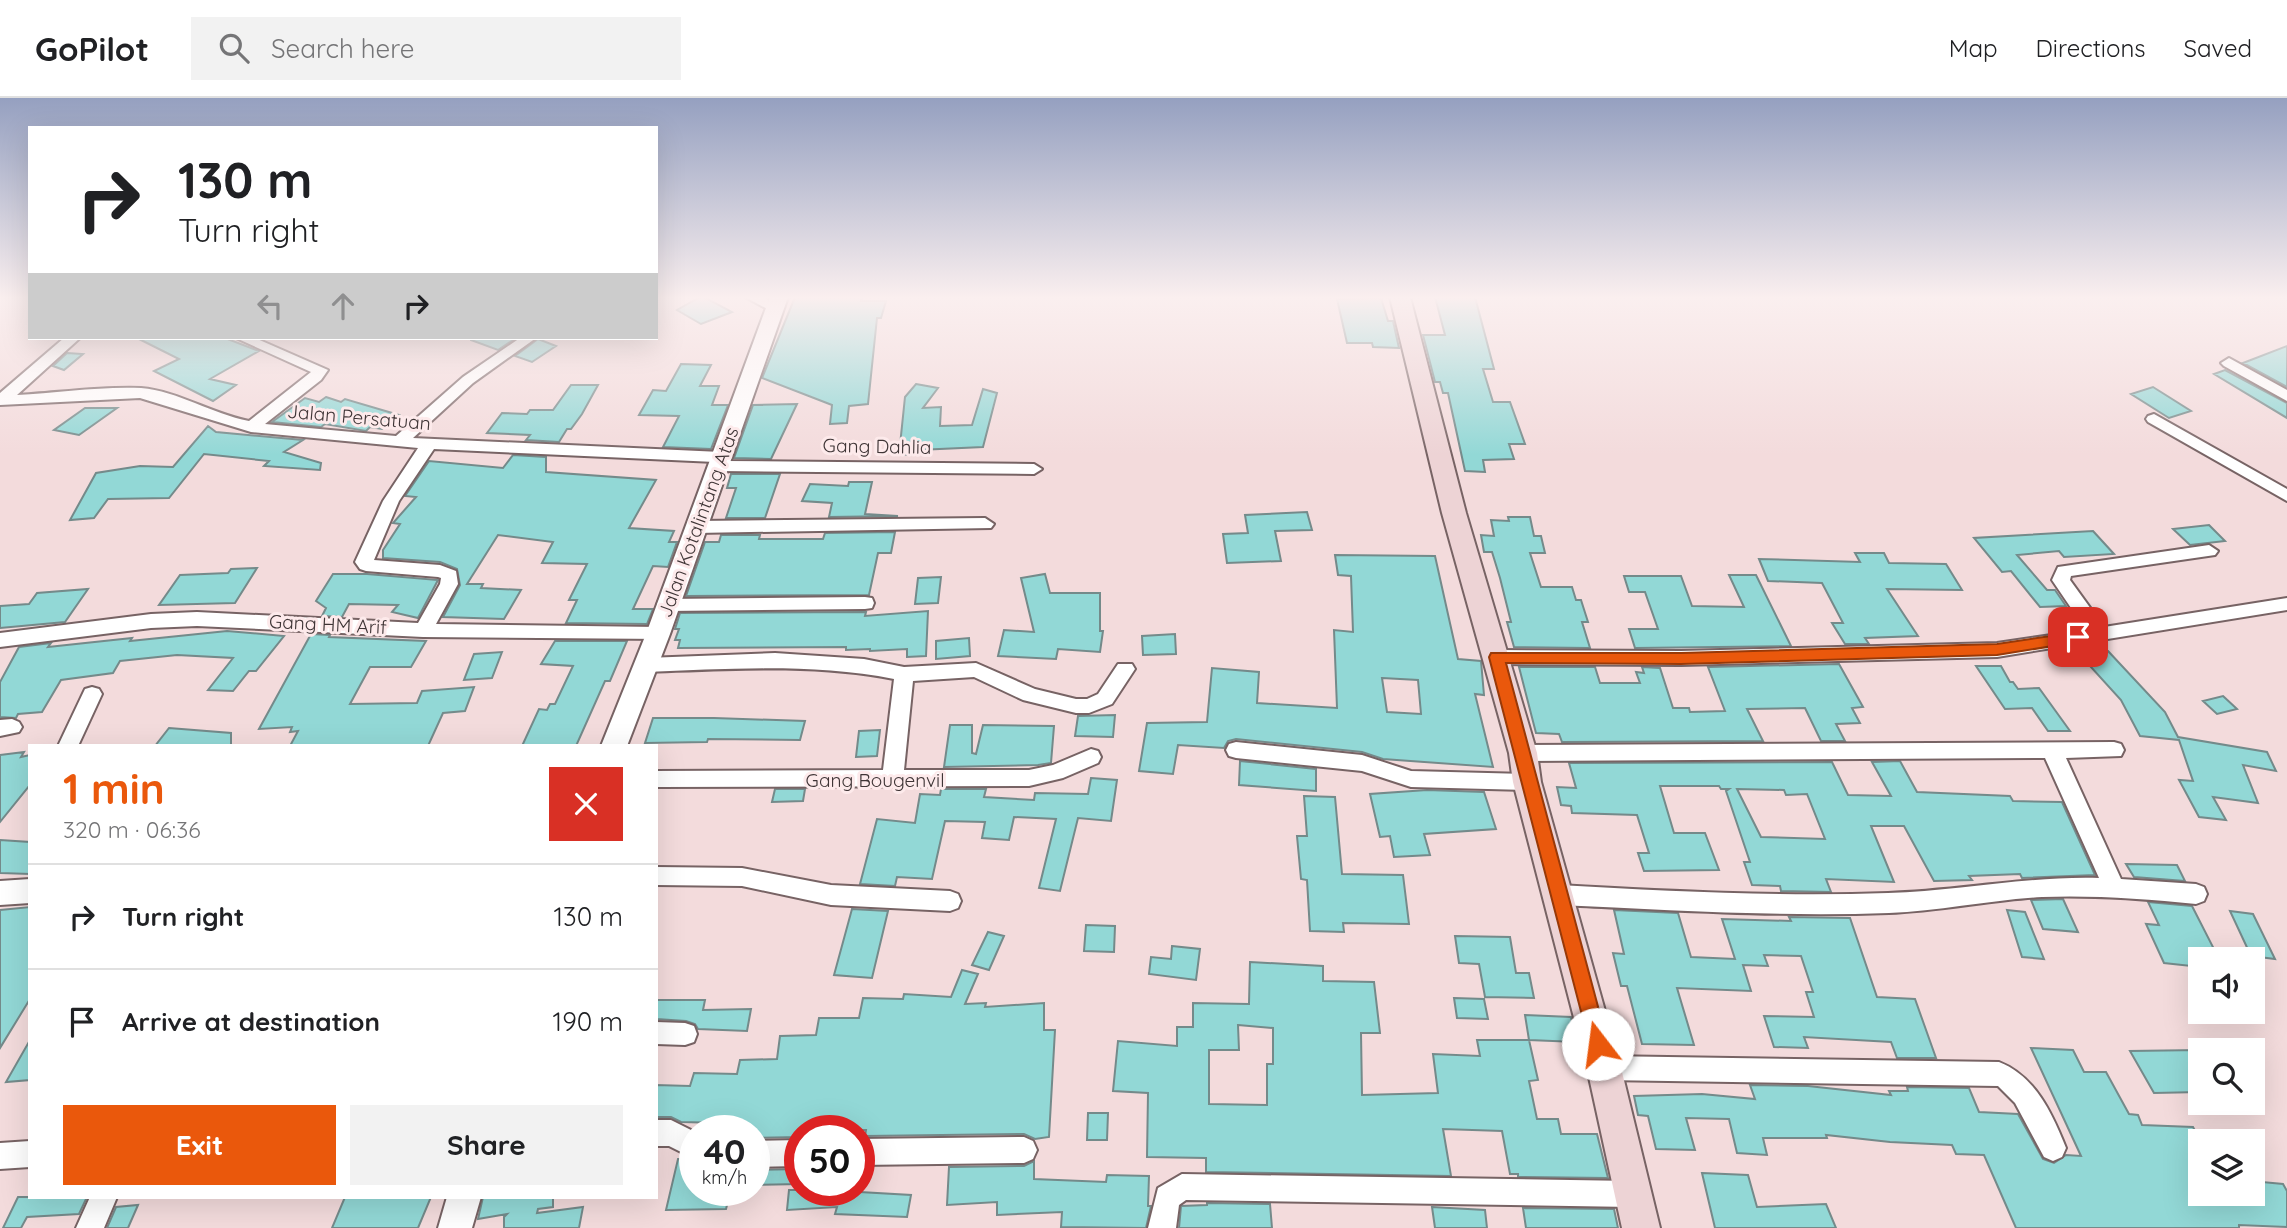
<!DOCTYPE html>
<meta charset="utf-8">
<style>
body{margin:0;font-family:Quicksand,sans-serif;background:#f2f2f2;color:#202124;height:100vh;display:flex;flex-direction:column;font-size:26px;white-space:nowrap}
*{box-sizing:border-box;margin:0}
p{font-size:23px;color:#757577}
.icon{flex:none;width:38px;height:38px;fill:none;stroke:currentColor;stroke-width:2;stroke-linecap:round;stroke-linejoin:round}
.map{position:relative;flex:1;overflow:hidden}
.drawer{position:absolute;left:28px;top:646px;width:630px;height:455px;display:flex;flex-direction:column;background:#fff;border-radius:0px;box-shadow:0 7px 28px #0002}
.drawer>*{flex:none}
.guide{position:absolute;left:28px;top:28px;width:630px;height:214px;border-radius:0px;box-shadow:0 7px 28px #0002;background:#fff;color:#202124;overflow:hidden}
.controls{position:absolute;left:2188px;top:849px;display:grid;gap:14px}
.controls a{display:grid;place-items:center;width:77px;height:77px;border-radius:0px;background:#fff;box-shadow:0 7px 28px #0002;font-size:35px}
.speed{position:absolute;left:679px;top:1017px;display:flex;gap:14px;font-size:35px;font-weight:700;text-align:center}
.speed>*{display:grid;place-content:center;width:91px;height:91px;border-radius:50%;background:#fff;box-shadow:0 7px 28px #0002;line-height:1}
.speed small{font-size:18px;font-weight:400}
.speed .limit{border:10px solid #d22;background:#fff;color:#111}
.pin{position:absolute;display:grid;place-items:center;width:60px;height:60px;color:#fff;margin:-30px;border-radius:14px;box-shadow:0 4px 10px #0006}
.me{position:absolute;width:77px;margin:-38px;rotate:345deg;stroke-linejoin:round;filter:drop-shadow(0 0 5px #0008)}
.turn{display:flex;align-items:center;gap:24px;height:147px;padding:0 35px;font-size:32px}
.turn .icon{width:91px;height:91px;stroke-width:2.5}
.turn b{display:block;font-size:49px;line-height:60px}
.lanes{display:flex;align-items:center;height:66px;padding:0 35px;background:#0003;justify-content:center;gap:35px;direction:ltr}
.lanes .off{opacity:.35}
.round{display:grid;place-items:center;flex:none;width:74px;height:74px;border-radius:0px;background:#f2f2f2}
.summary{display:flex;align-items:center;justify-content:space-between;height:119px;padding:0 35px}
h1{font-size:42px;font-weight:700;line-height:52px;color:#ea580c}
.cta{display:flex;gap:14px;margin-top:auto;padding:14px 35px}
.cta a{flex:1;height:80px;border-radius:0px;background:#ea580c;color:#fff;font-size:28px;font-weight:700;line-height:80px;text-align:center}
.cta a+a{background:#f2f2f2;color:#202124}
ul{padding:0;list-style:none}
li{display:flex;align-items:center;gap:21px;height:105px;padding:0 35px;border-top:2px solid #e0e0e0}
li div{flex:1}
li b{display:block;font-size:26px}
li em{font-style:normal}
header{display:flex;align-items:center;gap:42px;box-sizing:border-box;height:98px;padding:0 35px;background:#fff;border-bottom:2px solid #e0e0e0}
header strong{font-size:33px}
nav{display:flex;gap:38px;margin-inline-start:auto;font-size:24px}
.search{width:490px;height:63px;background:#f2f2f2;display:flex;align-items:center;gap:18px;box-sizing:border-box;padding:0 24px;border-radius:0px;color:#757577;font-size:26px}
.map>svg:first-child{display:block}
</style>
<header>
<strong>GoPilot</strong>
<div class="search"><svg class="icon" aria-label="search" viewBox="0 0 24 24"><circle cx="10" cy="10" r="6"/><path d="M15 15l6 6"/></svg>Search here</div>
<nav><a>Map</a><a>Directions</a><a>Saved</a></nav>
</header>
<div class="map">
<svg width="2287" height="1130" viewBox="0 0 2287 1130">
<rect width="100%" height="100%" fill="#f3dbdc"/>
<!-- building -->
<path fill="#92d8d6" stroke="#748a8a" stroke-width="2" fill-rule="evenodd" d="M700,199H704L732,214L701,226L677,212Z
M795,199H862L861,203H886L881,220H877L868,306L849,308L847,325L830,326L832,307L762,280Z
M1435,199H1475L1494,271H1483L1493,304H1510L1525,346H1509L1514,361L1483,362L1485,374L1465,373L1448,295H1443L1440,284H1435L1423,237H1445Z
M1381,200L1388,223H1393L1399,250L1373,249L1372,245H1347L1337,201Z
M137,240H225L259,253L210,281L236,287L213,303L154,273L179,261Z
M471,240H516L498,252L471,242Z
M538,241L556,248L532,264L515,258Z
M2287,248V289L2243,265Z
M67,255L83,256L64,272L53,268Z
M681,266L711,267L700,288H719L712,307H728L711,351L663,349L679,318L639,317L653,292L666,293Z
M2225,272L2287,305V320L2214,276Z
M916,286L938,290L923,310L941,309L940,328L972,327L983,291L997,295L983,349L918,352L917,356L899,357L905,299Z
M571,287H598L582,316L571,331H567L559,344L526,342L530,337L487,335L502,315L527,316L530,312H553Z
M2153,289L2191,313L2169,320L2131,296Z
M326,299L341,304L345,301L399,317L382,331L370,329L366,333L325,326L321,329L272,324L305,300L319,304Z
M797,306L771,361L734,360L753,307Z
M85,310H117L79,337L54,332Z
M208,328L216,334L303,342L284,354L321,365L320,372L264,368L269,363L204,356L169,400L108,401L94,420L70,422L96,375L140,368L173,369Z
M513,357L546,359V374L656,382L629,430L674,433L669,444H677L668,469L653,468L633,511H653L647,526L566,525L577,502H569L587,466L542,465L553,444L498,437L467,486H483L481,490L521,492L504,521L443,519L460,487L457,471L440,464L383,460V452L400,426L393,425L416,399L405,398L429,363L503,370Z
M731,376H780L765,420H726L736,390H727Z
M849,384H872L865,416L898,418L829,419L832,405L802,403L810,386L848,388Z
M1307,414L1312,432L1275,433L1281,463L1227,465L1223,436L1248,435L1245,417Z
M1508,419H1530L1534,438H1541L1545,455H1530L1541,489H1572L1576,502H1581L1588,524H1582L1590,550L1514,549L1507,524H1511L1500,480L1492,454H1484L1481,437L1494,438L1491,422L1509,423Z
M2209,427L2225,443L2190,447L2173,431Z
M2093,433L2114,456L2064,459L2059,453L2017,457L2047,492H2055L2066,508L2040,509L2011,473L2002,474L1974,440Z
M895,434L891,455H878L869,497L686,498L705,444H719L721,437H760L759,441H823L825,435Z
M1855,455H1884L1889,465L1946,466L1962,492L1887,491L1918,538L1865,540L1869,546H1845L1832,525H1843L1822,485L1768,483L1759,461L1860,464Z
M1335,457L1435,458L1458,561L1481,563L1484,597L1475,596L1493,669L1383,661L1362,654L1236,641L1228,643L1224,650L1178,647L1173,676L1139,673L1147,625L1207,624L1212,570L1259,574L1257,605L1337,610L1334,532L1353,534L1351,478L1338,477ZM1382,580L1418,582L1421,616L1387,614Z
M257,470L235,505L159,507L180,477L228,475L231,471Z
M333,476H367L438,482L418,520L392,514L398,507L349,506L342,519L322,518L326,510L316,503Z
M1045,476L1050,495H1100V533H1103L1100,554L1058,551L1056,561L998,558L1004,532L1034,534L1021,480Z
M1729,477H1756L1791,548L1635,550L1629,531H1658L1645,494H1629L1624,478H1681L1692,508L1744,509Z
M941,479L938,505L915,506L918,480Z
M88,491L65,524L0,530V508L29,506L37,495Z
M928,513L926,558L907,559V551L870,553V551L846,552V549L678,550L680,542H675L679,531H675L680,515L866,514L865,518Z
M227,533L284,538L256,573H249L233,593L208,592L233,560L177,557L120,563L113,575L61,582L42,614L18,616L16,620L0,619V584L19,549L51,545L48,549L132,540L130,543Z
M311,536L330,537L329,539L426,543L411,569H370L350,606L417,605L422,593L474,589L465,613L443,615L428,648H290L298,633L290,634L292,629L259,631Z
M1175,536L1176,556L1143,557L1142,538Z
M969,540L970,558L936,561V543Z
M555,543H627L610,583H605L576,648H522L539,611L547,612L550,606H555L573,568L541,566Z
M2108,553L2165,614L2178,639L2267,654L2276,673L2243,667L2258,705L2213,699L2226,722L2199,719L2179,682L2193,683L2179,642L2140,638L2121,602L2080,557Z
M502,554L492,580L464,582L474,556Z
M1839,566L1863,609L1852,610L1860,625L1836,626L1845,643H1821L1805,610L1747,611L1763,643L1562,644L1559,636L1536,635L1519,569H1595L1600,585H1640L1636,574L1644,575L1642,569L1660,570L1673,610H1689L1690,614L1725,613L1708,569Z
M1976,568H2001L2010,584H2013L2018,591L2039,590L2070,633H2048L2032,610L2005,611Z
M2223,598L2237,611L2217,616L2203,603Z
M1115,617L1113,639L1075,638L1078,618Z
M653,620H714L805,623L800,642L708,641L707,644L645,645Z
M950,627H972V655L976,656L983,627L1054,628L1051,665L1038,667L944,669Z
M169,630L231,635V648H155Z
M880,632L877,658L856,659L859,633Z
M24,654L21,659L30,657V687L0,724V657Z
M1240,663L1316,671V693L1239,687Z
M1900,663L1917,694L2010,698L2013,703L2062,704L2095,777L2022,780L2020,776L1969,778L1972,782L1934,783L1904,728H1871L1894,784L1826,781L1831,794L1781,793L1780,788L1752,787L1744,764H1750L1726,693L1729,691H1721L1719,688H1660L1674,735H1705L1719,772L1644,773L1638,755H1649L1637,717L1572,715L1571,708L1561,707L1557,689L1576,690L1569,665L1832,664L1848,697L1891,698L1872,664ZM1737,691L1784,692L1786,697L1807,696L1825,741L1761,739Z
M1091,680L1117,682L1111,723L1078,720L1060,793L1039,790L1056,721L1014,719L1009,742L982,740L985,724L945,723L932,781L897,779L895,788L860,786L877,721L915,725L920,696L940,697L941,691H986L984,699L1034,702L1035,695L1088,696Z
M775,691H805L803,703L772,704Z
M1427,692L1484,694L1496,731L1424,736L1430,757L1394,759L1390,738L1380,739L1370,696Z
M1304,698L1335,699L1342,776L1403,777L1409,826L1343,825L1344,834L1310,833L1307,782L1301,781L1297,738H1307Z
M0,742L30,744V776L0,775Z
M2126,766L2177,767L2185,783L2134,779Z
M2063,801L2078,834L2043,831L2031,802Z
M2148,804L2192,808L2215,853L2202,852L2207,861H2200V869L2164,865L2146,826L2159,827Z
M30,809V901L0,950V812Z
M852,811L888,813L872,880L834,877Z
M1614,812L1678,815L1691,859L1735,861L1722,821L1791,823L1789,819L1850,820L1877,899L1915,901L1936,960H1897L1891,944L1804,939L1808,950L1774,949L1764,918L1814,919L1806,894H1813L1801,858L1764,857L1768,868L1743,867L1751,893L1677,890L1694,947L1642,946L1627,888H1621L1613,855L1624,856Z
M2007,812L2025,814L2044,861L2022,859Z
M2230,813L2253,816L2275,861L2251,858Z
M1086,827L1115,828L1114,854L1084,853Z
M988,834L1004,838L989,872L972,867Z
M1455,838L1510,839L1516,875H1529L1534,900L1485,899L1479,866L1459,865Z
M1172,848L1200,851L1196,882L1149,876L1151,859L1171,861Z
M1250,864L1323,868V883L1374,884L1380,935H1361L1362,997L1438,995L1433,956L1480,958L1477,942H1529L1538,982L1529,983L1537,1021H1558L1561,1036H1597L1608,1080L1518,1079V1076H1510L1502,1033L1443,1031L1451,1078L1206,1074V1060L1147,1059L1148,995L1113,993L1118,943L1177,948V929H1193V905L1249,906ZM1238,927L1273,930V966H1267V1007L1209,1006V952H1239Z
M962,872L978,876L965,906L986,905L985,909L1044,905V932H1055L1049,1039L1035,1041L1024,1036L865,1038L866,1032H800V1039L754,1040V1032H720L722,1025L681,1024L671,1019H656V987L690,988L694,975L737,976L740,962L777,961L780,938L816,937L819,920H859L863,900L903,901L904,896L951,899Z
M1454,900L1484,901L1488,921L1457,920Z
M656,902H705L703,912L751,911L747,933L698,931L695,926L686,923L656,921Z
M1525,917L1571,919L1576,944L1529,942Z
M30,942V982L6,984Z
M2031,950L2073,952L2084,974H2106L2129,1016L2138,1017L2142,1027L2193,1029L2200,1042V1096H2252V1083L2283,1086L2287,1093V1129L2239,1127V1130H2016L1984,1057L1956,1056L1952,1047L1890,1044L1826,1037L1827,1040H1763L1767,1057L1737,1055L1729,1021L1686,1020L1695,1052L1656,1051L1648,1018L1638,1017L1634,998L1702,996L1755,1001L1750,987L1808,988L1891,997L1889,993H1908L1907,989L1969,990L1979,1014L2018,1016L2043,1061L2054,1065L2066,1057L2081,1058Z
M2200,952V994L2154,995L2130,953Z
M1088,1015H1108L1107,1042H1087Z
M678,1061L695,1063V1092H731L726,1111L666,1112Z
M1034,1063V1081L1106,1084L1107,1077L1149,1078L1148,1108H1151L1146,1130L1061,1129L1062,1114L997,1117V1104L947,1107L949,1069L1024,1068Z
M800,1071V1086L754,1087V1072Z
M1702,1075L1748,1077L1757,1109L1826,1106L1836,1130H1715Z
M789,1092H825L911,1097L907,1119L835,1116L837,1109L787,1112Z
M18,1099H87L79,1116L27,1119L21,1130H3Z
M345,1099H431L418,1130H332Z
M483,1099H553V1109L538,1111L537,1115L583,1109L579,1130H504V1119L507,1116L478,1121Z
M1207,1105L1270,1106L1272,1130H1179L1181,1108L1207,1107Z
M138,1107L128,1130H107L116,1109Z
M1432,1109L1485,1112L1487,1130H1435Z
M1523,1110L1614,1111L1618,1130H1526Z"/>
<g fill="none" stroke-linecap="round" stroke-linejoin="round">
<!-- minor casing -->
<g stroke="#776364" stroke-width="4">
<path id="minor" d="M745,199H763L780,210L773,214Z
M64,240H80L17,297C55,295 103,288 141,290C178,293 212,316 249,323L311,274L236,240H255L328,272L321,282L265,326L396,338L463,279L520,240H536L473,285L413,340L721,354L729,359L726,363L1034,366L1042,371L1034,376L719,373L711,368L715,364L434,351L399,403L374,462L440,467L456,473L458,486L436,526L658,529L665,531L667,536L665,541L423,539L197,528L151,530L0,549V535L151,516L197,514L418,525L440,486L441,480L438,479L366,473L360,471L355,464L383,403L418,350L251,334L140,300L0,307V295Z
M2229,260L2287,292V303L2224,268L2221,265Z
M2154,316L2287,391V403L2148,324L2146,321L2148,318Z
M985,420L994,426L991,430L696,435L687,429L696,423Z
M2209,447L2218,453L2215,457L2071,478L2070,482L2104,529L2287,500V512L1997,559L1681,567L1497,566L1490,564L1487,559L1490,554L1497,552L1681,553L1997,545L2086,532L2052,482L2058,469Z
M865,499L872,500L874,505L872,510L865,511L666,513L659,512L657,507L659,502L666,501Z
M775,555L864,561L904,569L976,565L1035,591L1076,601H1087L1098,596L1118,566H1132L1135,571L1112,606L1089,615H1076L1023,602L974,579L913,583L904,672H1029L1053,667L1091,651L1098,653L1101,659L1098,665L1063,680L1029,688L656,689V673L883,672L894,581C812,565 729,571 646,574L639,572L636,567L639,562L646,560Z
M92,589L99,591L102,596L78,648H58L85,591Z
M12,621L19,624L22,629L19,634L0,638V622Z
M1236,644L1362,657L1411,673L1527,676L1534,678L1537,684L1534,690L1527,692L1411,689L1362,673L1236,660L1229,658L1226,652L1229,646Z
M2114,644L2121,646L2124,652L2121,658L2066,660L2121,781L2196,786L2204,789L2207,796L2204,803L2196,806C2145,801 2093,797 2042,799C1991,802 1940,813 1889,815C1779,819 1669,812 1559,807L1551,804L1548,797L1551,790L1559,787C1668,793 1778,799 1888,795C1958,793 2027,778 2099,780L2045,660L1523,663L1516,661L1513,655L1516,649L1523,647Z
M656,769L742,770L831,787L950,793L958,796L961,803L958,810L950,813L831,807L742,788L656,787Z
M656,924L685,925L694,928L697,936L694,944L685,947L656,946Z
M1604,958L1999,964C2035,978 2052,1015 2066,1050L2062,1059L2053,1063L2044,1059L2015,1005L1998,988L1604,982L1595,978L1592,970L1595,962Z
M656,1022H671L695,1034V1061L669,1048H656Z
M1024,1039L1033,1043L1037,1052L1033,1061L1024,1065L859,1067V1041Z
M800,1042V1068L754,1069V1043Z
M30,1043V1069L0,1071V1045Z
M1182,1076L1632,1083L1641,1087L1645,1096L1641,1105L1632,1109L1186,1102L1179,1107L1176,1130H1148L1158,1090Z
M90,1099H117L104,1130H76Z"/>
</g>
<!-- tertiary casing -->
<g stroke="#776364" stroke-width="4">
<path id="tertiary" d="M770,199H788L670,536L627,648H601L646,536Z
M30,781V805L0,807V783Z
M447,1099H481L472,1130H438Z"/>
</g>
<!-- secondary casing -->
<g stroke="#776364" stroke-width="4">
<path id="secondary" d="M1390,199H1410L1466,415L1537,655L1541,684L1621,970L1660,1130H1622L1587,970L1513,684L1509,655L1442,415Z"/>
</g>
<!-- minor -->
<use href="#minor" fill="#fff" fill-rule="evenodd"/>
<!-- tertiary -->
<use href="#tertiary" fill="#fff" fill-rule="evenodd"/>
<!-- secondary -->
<use href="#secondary" fill="#edd3d5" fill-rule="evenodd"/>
</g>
<!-- sky -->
<linearGradient id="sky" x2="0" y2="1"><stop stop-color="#95a0c0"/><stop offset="0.56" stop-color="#faefef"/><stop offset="1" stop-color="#faefef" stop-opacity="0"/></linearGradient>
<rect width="2287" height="357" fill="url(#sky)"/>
<!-- route -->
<path fill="#ea580c" stroke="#983908" stroke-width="2" d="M2078,534L2084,535L2086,539L2084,543L1997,557L1681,566L1506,565L1608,946L1605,952L1598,955L1591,952L1489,559L1491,555H1681L1997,546Z"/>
<g text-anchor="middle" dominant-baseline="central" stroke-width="6" stroke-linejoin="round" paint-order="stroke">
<!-- street labels -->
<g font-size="19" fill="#3f3536" stroke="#fdeaeb">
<text transform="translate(359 319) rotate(5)">Jalan Persatuan</text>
<text transform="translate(877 348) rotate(1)">Gang Dahlia</text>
<text transform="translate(698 424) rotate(-70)">Jalan Kotalintang Atas</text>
<text transform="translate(328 526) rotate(3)">Gang HM Arif</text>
<text x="875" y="682">Gang Bougenvil</text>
</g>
</g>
</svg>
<div class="controls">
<a><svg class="icon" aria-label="sound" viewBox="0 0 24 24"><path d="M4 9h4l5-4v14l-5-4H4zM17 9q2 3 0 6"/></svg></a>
<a><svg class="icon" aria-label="search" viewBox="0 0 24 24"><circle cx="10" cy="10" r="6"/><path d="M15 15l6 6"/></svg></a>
<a><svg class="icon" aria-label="layers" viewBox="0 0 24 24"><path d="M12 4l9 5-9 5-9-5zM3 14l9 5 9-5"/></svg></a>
</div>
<div class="speed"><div>40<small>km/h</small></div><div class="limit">50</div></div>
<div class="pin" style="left:2078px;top:539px;background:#d93025"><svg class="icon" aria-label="arrive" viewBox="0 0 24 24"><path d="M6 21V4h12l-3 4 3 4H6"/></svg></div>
<svg class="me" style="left:1598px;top:946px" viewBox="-20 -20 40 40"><circle r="19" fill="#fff"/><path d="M0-13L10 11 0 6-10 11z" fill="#ea580c"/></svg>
<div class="guide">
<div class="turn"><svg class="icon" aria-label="right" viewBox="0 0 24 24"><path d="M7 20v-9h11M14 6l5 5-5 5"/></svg><div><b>130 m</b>Turn right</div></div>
<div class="lanes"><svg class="icon off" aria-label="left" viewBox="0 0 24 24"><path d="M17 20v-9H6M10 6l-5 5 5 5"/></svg><svg class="icon off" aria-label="ahead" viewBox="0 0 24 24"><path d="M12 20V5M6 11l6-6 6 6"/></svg><svg class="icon" aria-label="right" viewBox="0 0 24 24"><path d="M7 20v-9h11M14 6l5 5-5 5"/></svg></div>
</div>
<section class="drawer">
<div class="summary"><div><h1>1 min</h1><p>320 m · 06:36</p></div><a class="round" style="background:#d93025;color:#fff"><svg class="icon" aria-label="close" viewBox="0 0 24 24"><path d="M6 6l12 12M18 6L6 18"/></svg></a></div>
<ul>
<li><svg class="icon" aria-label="right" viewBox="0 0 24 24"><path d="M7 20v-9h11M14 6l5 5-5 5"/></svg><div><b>Turn right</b></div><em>130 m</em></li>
<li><svg class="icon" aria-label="arrive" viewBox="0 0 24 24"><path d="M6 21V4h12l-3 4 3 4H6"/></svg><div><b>Arrive at destination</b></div><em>190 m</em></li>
</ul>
<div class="cta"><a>Exit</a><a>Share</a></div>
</section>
</div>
